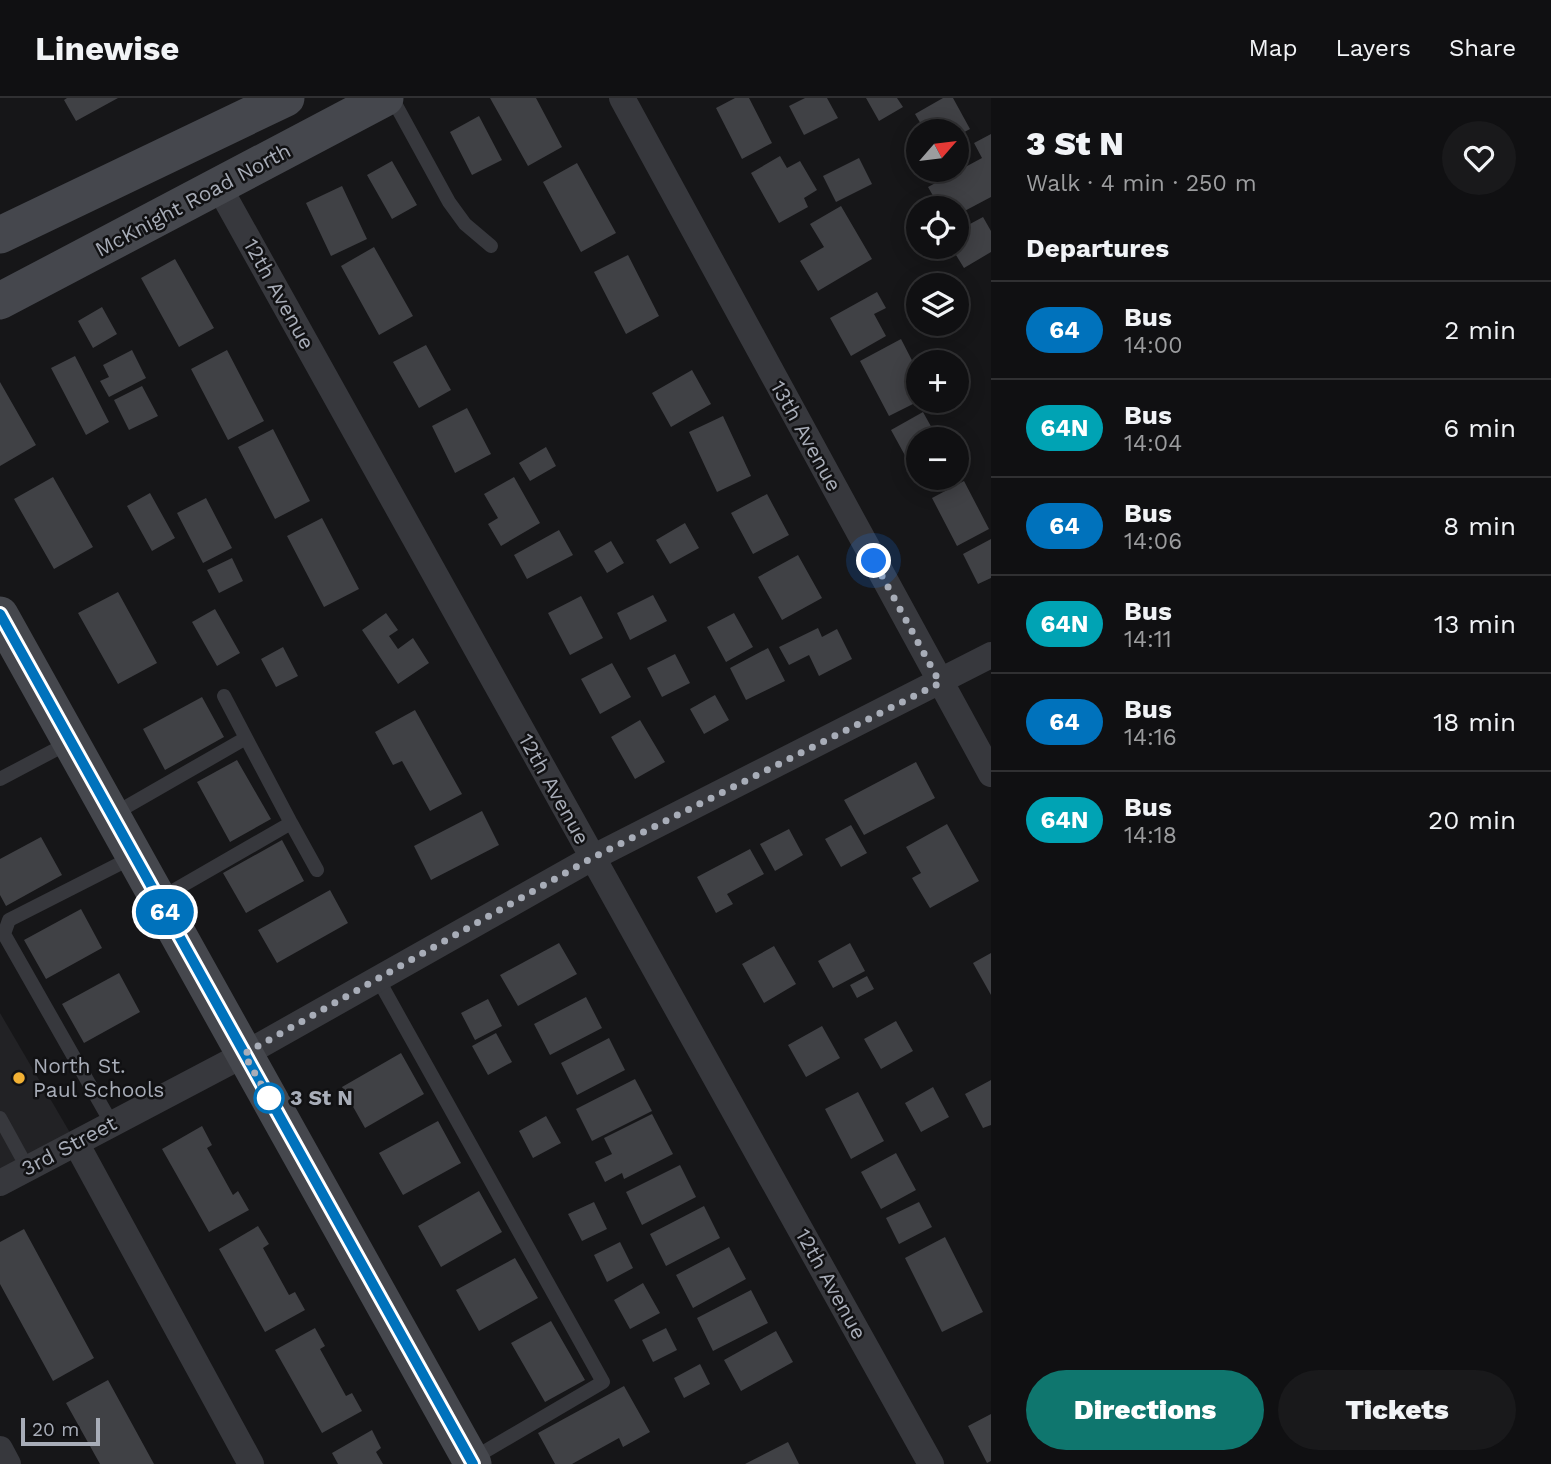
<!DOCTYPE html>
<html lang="en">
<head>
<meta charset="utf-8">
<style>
	:root { --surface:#101012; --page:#19191b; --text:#f1f3f6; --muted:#9c9d9f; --line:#303032; --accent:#0f766e }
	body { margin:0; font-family:"Work Sans",sans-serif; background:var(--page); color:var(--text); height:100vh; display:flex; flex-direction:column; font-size:26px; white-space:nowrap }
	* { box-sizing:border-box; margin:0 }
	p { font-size:23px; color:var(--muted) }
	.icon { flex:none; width:38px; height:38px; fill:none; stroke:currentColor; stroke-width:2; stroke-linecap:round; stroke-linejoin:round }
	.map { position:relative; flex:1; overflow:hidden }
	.details { display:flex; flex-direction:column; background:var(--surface); width:560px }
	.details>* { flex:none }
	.badge { padding:0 14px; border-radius:23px; font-size:24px; line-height:46px }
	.needle { width:46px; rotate:62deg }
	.fabs { position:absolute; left:906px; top:21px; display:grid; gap:14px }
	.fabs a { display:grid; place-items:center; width:63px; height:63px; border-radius:50%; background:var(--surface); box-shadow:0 4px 18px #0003,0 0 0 2px var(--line); font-size:35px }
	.scale { position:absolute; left:21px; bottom:18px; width:79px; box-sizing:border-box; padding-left:7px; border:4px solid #a8adb8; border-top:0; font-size:19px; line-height:24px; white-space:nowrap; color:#a8adb8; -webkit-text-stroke:5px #111113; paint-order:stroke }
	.you { position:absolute; width:35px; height:35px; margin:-18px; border:5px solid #fff; border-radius:50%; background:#1a73e8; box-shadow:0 0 0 10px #1a73e833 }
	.map>.badge { position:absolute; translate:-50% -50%; box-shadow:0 0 0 4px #fff }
	h2 { padding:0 35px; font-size:26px; line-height:63px }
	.round { display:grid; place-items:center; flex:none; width:74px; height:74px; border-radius:37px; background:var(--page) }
	.summary { display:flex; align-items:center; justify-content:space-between; height:119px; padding:0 35px }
	h1 { font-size:33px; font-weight:800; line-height:52px }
	.cta { display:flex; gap:14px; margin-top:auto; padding:14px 35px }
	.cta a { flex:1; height:80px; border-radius:42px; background:var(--accent); color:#fff; font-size:28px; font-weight:800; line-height:80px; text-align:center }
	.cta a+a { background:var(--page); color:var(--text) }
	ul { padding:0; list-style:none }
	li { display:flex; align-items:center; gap:21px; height:98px; padding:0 35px; border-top:2px solid var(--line) }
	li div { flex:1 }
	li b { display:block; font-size:26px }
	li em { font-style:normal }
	li .badge { min-width:77px; font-weight:700; text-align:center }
	header { display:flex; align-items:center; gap:42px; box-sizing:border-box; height:98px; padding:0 35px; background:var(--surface); border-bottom:2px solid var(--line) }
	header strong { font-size:33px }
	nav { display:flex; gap:38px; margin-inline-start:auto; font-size:24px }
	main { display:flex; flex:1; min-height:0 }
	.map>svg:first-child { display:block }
	.built { fill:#222225 }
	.building { fill:#404145 }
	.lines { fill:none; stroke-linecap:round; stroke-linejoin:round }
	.lane { stroke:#37383d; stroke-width:14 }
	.street { stroke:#37383d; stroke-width:26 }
	.secondary { stroke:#45474d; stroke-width:37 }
	.line-casing { stroke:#fff; stroke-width:16 }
	.line { stroke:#0072bc; stroke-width:10 }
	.walk { stroke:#a8adb8; stroke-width:7; stroke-dasharray:0 12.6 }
	.poi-dot { fill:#f2b134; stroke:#111113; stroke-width:2.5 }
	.stop-dot { fill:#fff; stroke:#0072bc; stroke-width:3.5 }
	.labels { text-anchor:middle; stroke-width:5; stroke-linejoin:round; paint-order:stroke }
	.street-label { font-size:21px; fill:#a8adb8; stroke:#111113 }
	.poi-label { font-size:21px; fill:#a8adb8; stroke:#111113; text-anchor:start }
	.stop-label { font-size:21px; font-weight:bold; fill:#a8adb8; stroke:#111113; text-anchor:start }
</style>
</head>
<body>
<header>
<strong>Linewise</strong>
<nav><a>Map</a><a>Layers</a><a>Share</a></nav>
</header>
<main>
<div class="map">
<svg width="991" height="1366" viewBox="0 0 991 1366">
	<rect width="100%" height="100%" fill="#161618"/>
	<path class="built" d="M0 915 76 1045 0 1085Z"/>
	<path class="building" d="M67 0H118L76 23 64 2Z
		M490 0H536L562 49 528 68Z
		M735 0H749L772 45 742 61 716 10Z
		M805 0H827L838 20 804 37 789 8Z
		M866 0H897L903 9 879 23Z
		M943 0H953L970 31 957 38V33H925L915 16Z
		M479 18 502 62 472 77 450 34Z
		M991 36V99L957 117V110H940L928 89 982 60 974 45Z
		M780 58 787 70 800 63 817 92 804 100 808 109 779 125 751 75Z
		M859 60 872 86 836 104 823 78Z
		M392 63 417 107 392 121 367 77Z
		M577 65 616 135 581 154 543 84Z
		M342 88 367 141 331 158 306 105Z
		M841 108 872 161 818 193 800 163 824 149 810 126Z
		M983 119 991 133V154L964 170 951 149H957V133Z
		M374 149 413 218 379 237 341 168Z
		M628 157 659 218 626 236 594 174Z
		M175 161 214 230 179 249 141 180Z
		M877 194 886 210 874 216 886 238 851 258 830 220Z
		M102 209 117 236 93 250 78 223Z
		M901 241 919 276V303L889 318 860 263Z
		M426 247 451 292 419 310 393 264Z
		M132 252 146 280 109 299 100 283 109 279 103 267Z
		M227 252 264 323 228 342 191 271Z
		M75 258 109 324 86 337 51 270Z
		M692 272 711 306 671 329 652 295Z
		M0 284 36 347 0 368Z
		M142 288 158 318 129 332 114 302Z
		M467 310 491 356 455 375 432 328Z
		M923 314 938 341H919V380H924L919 383 891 332Z
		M723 318 751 378 717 394 689 334Z
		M273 331 310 403 275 421 238 349Z
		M546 349 556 368 530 383 519 365Z
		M53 379 93 449 54 471 14 401Z
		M514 379 540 425 501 448 488 426 498 420 484 396Z
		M964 383 989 431 957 448 932 400Z
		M150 395 175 440 152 453 127 408Z
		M767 396 789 437 753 456 731 415Z
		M206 400 232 450 203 465 177 415Z
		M322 420 359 491 324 509 287 438Z
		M685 425 699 450 670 466 656 442Z
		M559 432 573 457 527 481 514 457Z
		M991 441V480L978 486 963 456Z
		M611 443 624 465 607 475 594 453Z
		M798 457 822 500 782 522 758 479Z
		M232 460 243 483 219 495 207 472Z
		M118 494 157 565 118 586 78 515Z
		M653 497 667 523 630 542 617 515Z
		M581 498 603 540 570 557 548 515Z
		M215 511 240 555 217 568 192 524Z
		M386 515 398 532 389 538 398 551 413 540 429 565 398 586 362 532Z
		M734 515 753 549 726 564 707 529Z
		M818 530 822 539 837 531 852 561 819 578 809 557 789 567 779 549Z
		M283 549 298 578 276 589 261 561Z
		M768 550 785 583 746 602 730 570Z
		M675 556 690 585 662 599 647 570Z
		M612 565 631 599 600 616 581 581Z
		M715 597 729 622 704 636 690 611Z
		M202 599 224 639 165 672 143 631Z
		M415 612 462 696 430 713 402 663 393 667 375 634Z
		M640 622 665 664 635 681 611 639Z
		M237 662 271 721 230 744 197 684Z
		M916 664 935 700 864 737 844 702Z
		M482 713 499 747 431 782 414 748Z
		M947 726 979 783 930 810 912 780 921 775 906 749Z
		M851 727 867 755 841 769 825 741Z
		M789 731 803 757 775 773 760 746Z
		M41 739 62 777 6 808 0 797V761Z
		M282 742 304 783 246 815 223 775Z
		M750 751 764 776 727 796 733 806 716 815 697 779Z
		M330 792 348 825 277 865 258 832Z
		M81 811 102 850 46 881 24 842Z
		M559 845 577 876 518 908 500 877Z
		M850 845 865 873 833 890 818 863Z
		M774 848 796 886 764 905 742 866Z
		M991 855V897L973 865Z
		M119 875 140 914 84 945 62 906Z
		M867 878 874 891 857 900 850 887Z
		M586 899 602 930 550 957 534 926Z
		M488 901 502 928 475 942 461 915Z
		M896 923 913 953 881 971 864 941Z
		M822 928 840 960 806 979 788 947Z
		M496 935 512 964 488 977 472 948Z
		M609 940 625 972 577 997 561 965Z
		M401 955 424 996 365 1030 342 989Z
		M635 981 652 1013 592 1043 576 1011Z
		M991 982V1027L983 1030 965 996Z
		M933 989 949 1019 921 1034 905 1005Z
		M858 994 884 1043 851 1061 825 1011Z
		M652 1016 673 1056 624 1081 622 1075 605 1084 595 1064 612 1056 604 1040Z
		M546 1018 561 1045 533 1060 519 1033Z
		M438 1023 461 1065 403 1097 379 1055Z
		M202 1028 212 1047 207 1050 233 1097 238 1093 249 1112 209 1134 162 1051Z
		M896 1055 916 1092 881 1111 861 1074Z
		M680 1067 696 1099 642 1127 626 1094Z
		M479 1093 502 1134 441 1169 418 1128Z
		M594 1104 607 1131 582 1143 568 1116Z
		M919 1104 932 1129 899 1146 886 1120Z
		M704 1108 720 1140 666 1168 650 1136Z
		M258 1128 269 1146 263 1150 289 1197 295 1194 305 1212 265 1234 219 1151Z
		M24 1131 94 1260 53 1283 0 1186V1144Z
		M945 1139 983 1214 942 1234 905 1160Z
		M620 1144 633 1170 607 1184 594 1157Z
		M729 1149 746 1181 693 1210 676 1177Z
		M515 1160 538 1200 479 1233 456 1192Z
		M643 1185 660 1215 630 1231 614 1202Z
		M751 1192 768 1225 713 1253 697 1220Z
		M551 1223 585 1282 545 1304 511 1245Z
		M315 1230 325 1248 320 1251 346 1298 352 1295 362 1313 322 1335 275 1252Z
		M666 1230 677 1252 653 1264 642 1242Z
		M776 1233 793 1264 741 1293 724 1262Z
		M700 1266 710 1286 684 1300 674 1280Z
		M108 1282 154 1366H100L66 1305Z
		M624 1288 650 1334 623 1349 619 1340 572 1366H555L538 1335Z
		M991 1316V1363L987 1365 968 1328Z
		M372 1332 381 1350 376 1354 383 1366H338L332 1355Z
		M788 1344 799 1366H745Z"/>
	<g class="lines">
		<path class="lane" d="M392 0 449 104 465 126 491 148
			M224 598 246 640
			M0 681 70 644
			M112 717 246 640 291 725 159 801
			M291 725 317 772
			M378 881 603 1284 472 1361
			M0 1020 28 1071
			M112 1026 4 836 9 822 133 759"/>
		<path class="street" d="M622 0 991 676
			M219 89 931 1366
			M76 1045 251 1366
			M0 1085 245 956 592 760 991 557
			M0 1351 8 1366"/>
		<path class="secondary" d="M0 137 286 0
			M0 203 385 0
			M0 517 473 1366"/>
	</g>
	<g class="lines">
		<defs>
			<path id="line" d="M0 516 473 1366"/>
		</defs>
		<use href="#line" class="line-casing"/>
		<use href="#line" class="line"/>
		<path class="walk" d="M269 1000 271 1004 244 956 592 760 940 585 874 463"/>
	</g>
	<circle class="poi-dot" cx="19" cy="980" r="7"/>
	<circle class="stop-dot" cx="269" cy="1000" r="14"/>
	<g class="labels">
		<g class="street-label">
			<text transform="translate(193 102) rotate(-28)" y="7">McKnight Road North</text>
			<text transform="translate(279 196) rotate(61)" y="7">12th Avenue</text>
			<text transform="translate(806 338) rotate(61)" y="7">13th Avenue</text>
			<text transform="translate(554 691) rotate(61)" y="7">12th Avenue</text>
			<text transform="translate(69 1048) rotate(-28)" y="7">3rd Street</text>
			<text transform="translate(831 1186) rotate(61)" y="7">12th Avenue</text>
		</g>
		<g class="poi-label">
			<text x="33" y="975">North St.<tspan x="33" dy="24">Paul Schools</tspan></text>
		</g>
		<g class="stop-label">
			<text x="290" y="1007">3 St N</text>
		</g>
	</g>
</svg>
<div class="fabs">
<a><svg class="needle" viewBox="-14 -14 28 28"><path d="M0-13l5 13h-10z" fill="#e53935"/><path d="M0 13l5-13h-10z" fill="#9c9d9f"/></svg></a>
<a><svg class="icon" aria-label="locate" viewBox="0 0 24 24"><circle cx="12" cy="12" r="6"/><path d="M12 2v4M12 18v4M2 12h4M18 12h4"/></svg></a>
<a><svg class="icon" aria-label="layers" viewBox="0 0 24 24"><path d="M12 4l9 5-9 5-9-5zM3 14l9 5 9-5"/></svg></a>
<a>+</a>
<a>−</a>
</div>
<div class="scale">20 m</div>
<div class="you" style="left:874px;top:463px"></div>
<b class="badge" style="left:165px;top:814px;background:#0072bc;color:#fff">64</b>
</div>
<section class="details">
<div class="summary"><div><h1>3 St N</h1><p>Walk · 4 min · 250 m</p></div><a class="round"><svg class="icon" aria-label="heart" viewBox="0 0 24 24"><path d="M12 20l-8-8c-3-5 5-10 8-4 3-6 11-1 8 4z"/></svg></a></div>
<h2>Departures</h2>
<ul>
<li><span class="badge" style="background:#0072bc;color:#fff">64</span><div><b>Bus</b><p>14:00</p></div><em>2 min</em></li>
<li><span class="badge" style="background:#00a3b4;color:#fff">64N</span><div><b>Bus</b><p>14:04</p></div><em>6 min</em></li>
<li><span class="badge" style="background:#0072bc;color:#fff">64</span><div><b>Bus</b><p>14:06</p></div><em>8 min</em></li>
<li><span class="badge" style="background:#00a3b4;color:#fff">64N</span><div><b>Bus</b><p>14:11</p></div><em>13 min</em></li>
<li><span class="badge" style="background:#0072bc;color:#fff">64</span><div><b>Bus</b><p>14:16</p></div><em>18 min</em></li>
<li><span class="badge" style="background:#00a3b4;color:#fff">64N</span><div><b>Bus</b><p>14:18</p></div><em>20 min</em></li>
</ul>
<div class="cta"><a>Directions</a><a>Tickets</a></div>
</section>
</main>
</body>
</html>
